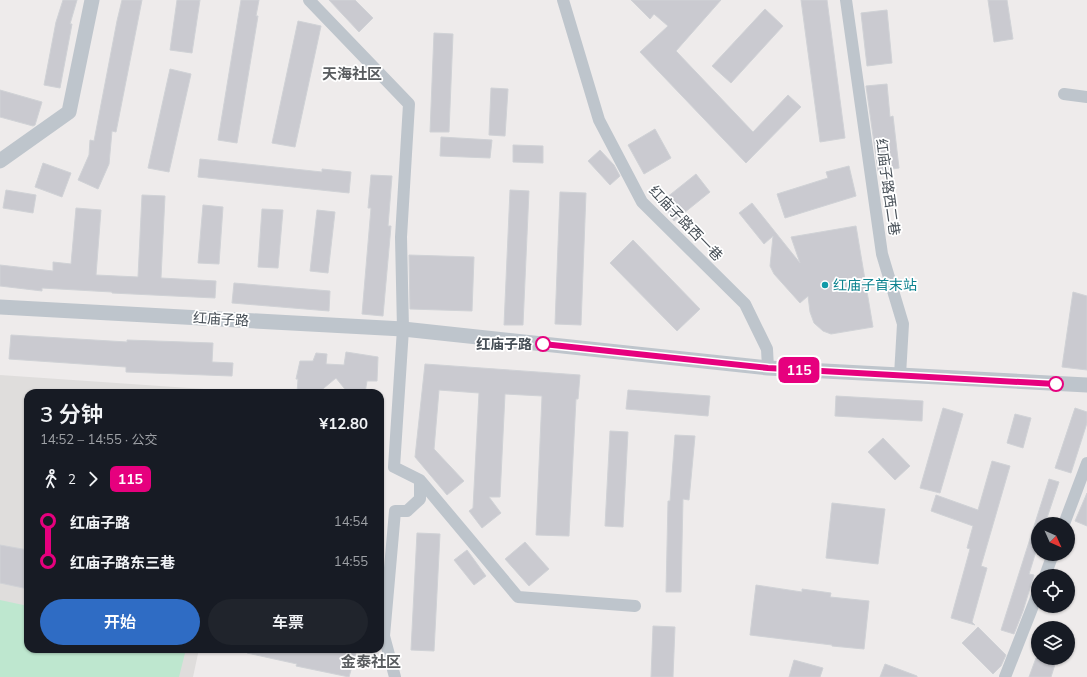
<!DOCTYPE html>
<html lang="zh">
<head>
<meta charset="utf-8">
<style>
	:root { --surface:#171b24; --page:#20242c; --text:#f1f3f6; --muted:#9ea1a6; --accent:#2f6cc4 }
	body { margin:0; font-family:Mulish,"Noto Sans SC",sans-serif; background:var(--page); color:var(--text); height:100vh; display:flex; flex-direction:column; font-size:15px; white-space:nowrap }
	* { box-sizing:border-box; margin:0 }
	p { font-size:13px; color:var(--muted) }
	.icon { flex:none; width:22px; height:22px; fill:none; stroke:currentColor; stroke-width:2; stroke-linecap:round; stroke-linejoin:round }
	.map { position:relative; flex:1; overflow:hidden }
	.sheet { position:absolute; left:24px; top:389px; width:360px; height:264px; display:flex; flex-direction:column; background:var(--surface); border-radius:12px; box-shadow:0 1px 3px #0004 }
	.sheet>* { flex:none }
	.badge { padding:0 8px; border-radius:6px; font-size:14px; line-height:26px }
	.needle { width:26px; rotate:135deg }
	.fabs { position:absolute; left:1031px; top:517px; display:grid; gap:8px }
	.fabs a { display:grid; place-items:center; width:44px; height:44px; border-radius:50%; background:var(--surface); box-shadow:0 1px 3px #0004; font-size:20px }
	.map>.badge { position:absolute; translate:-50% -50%; box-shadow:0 0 0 2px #fff }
	.legs { display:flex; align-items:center; gap:6px; height:44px; padding:0 16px; font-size:13px }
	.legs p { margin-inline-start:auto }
	.overview { display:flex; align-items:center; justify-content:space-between; height:68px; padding:0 16px }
	h1 { font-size:22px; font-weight:600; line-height:30px }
	.button { display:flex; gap:8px; margin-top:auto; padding:8px 16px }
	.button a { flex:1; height:46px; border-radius:24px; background:var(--accent); color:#fff; font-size:16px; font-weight:600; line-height:46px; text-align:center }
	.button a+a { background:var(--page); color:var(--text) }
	ul { padding:0 16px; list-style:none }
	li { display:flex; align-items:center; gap:14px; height:40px; font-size:15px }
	li i { display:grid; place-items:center; width:6px; height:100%; margin:0 5px; background:currentColor }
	li i::after { content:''; width:10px; height:10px; margin:-5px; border:3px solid; border-radius:50%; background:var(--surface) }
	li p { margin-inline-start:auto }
	li:first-child i { background:linear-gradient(#0000 50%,currentColor 0) }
	li:last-child i { background:linear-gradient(currentColor 50%,#0000 0) }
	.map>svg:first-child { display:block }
	.education { fill:#dfdddc }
	.green { fill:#bee7cf }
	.building { fill:#cacad0; stroke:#d0d2d6 }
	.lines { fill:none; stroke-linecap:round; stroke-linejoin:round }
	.minor { stroke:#bec5cc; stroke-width:12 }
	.tertiary { stroke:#bec5cc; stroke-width:15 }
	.line-1-casing { stroke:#fff; stroke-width:9 }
	.line-1 { stroke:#e6007e; stroke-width:6 }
	.culture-dot { fill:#0f9aa8; stroke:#fff; stroke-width:1.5 }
	.stop-1-dot { fill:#fff; stroke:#e6007e; stroke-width:2 }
	.labels { text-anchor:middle; stroke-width:3.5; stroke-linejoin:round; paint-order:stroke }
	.street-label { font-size:14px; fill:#464e56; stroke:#fff }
	.culture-label { font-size:14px; fill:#0d838f; stroke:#fff; text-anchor:start }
	.stop-label { font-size:14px; font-weight:bold; fill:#464e56; stroke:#fff; text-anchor:end }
	.neighbourhood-label { font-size:15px; font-weight:bold; fill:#595c5f; stroke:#fff }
</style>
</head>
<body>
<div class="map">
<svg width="1087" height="677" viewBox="0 0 1087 677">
	<rect width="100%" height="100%" fill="#eeebeb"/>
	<path class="education" d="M0 375 233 391V393H28V649H199L193 677H0Z"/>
	<path class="green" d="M0 600 28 606V649H186L179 677H0Z"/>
	<path class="building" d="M63 0H77L70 24H72L60 88 44 85 56 22Z
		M122 0H142L116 132 112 131 109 164 98 189 78 180 89 155 90 140 94 141 117 21Z
		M177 0H200L192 53 170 50Z
		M241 0H259L256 16H258L237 143 218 140Z
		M329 0H355L373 18 359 32Z
		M631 0H721L676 51 753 132 788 95 801 107 746 163 640 52 668 26 654 14 650 19Z
		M801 0H827L845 138 820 142Z
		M988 0H1007L1013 39 994 42Z
		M765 9 783 26 731 83 712 66Z
		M887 10 892 63 867 66 861 13Z
		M298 21 321 26 295 147 272 143Z
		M434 33 453 34 449 132H430Z
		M170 69 191 74 169 172 148 168Z
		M887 84 890 117 893 116 899 168 878 171 866 86Z
		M491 88 508 89 505 136 489 135Z
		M0 90 42 102 35 125 33 126 0 117Z
		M655 129 671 158 644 174 628 145Z
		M441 137 492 140 490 158 440 156Z
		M513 145 543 146V163L513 162Z
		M600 150 614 165 620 176 610 185 588 161Z
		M200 159 322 172V169L351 172 349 193 198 177Z
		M43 163 71 173 62 197 35 187Z
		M849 166 856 196 785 218 777 194 828 178 826 172Z
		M696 174 710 192 674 221 661 202Z
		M371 175 392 176 388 226H391L383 316 362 314 371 208H368Z
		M6 190 36 195 33 213 3 208Z
		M510 190 529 191 523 325H504Z
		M560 192 586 193 581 325 555 324Z
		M142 195 165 196 161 278 216 281 215 298 112 293V292L42 288V291L0 286V265L53 271V262L71 264 76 208 101 210 96 275 138 277Z
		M752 203 800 263 791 237 856 226 873 327 831 334 823 331 814 323 810 312 808 296 800 303 774 274 770 266 773 236 764 244 739 213Z
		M203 205 223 207 219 264 198 263Z
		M262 209 283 210 278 268 258 267Z
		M317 210 335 212 328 273 310 271Z
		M633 240 700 309 677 331 610 263Z
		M409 255 474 257 472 311 410 309Z
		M234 283 330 291 329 311 232 303Z
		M1073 292 1087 296V370L1062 367Z
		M11 335 127 342V340L213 343 212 362 233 363 232 376 126 372V367L9 359Z
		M346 352 378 357 377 381H367L365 393H348L336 378 318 393H297L298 379H296L300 361H313L316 353 327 354 326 364 344 365Z
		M425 364 580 375 578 399H576L569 536 536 535 542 396 505 394 500 497H489L501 513 482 528 469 511 473 508 479 393 439 390 434 449 464 481 447 495 415 457Z
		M628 390 710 396 708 416 626 409Z
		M836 396 923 401 922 421 835 416Z
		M943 408 963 414 940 493 920 488Z
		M1075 408 1087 412V423L1071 473 1055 468Z
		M1015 414 1031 418 1023 448 1007 443Z
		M610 431 628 432 623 527 605 526Z
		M675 435 695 436 689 500 683 499 681 592H666L668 501H670Z
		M883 438 910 466 895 480 868 452Z
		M992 461 1010 466 981 566 987 568 972 622 975 625 951 618 970 549 967 548 973 526 931 511 936 495 978 510Z
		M1049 479 1059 482 1045 524H1038V545L1029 574 1034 575 1023 611 1014 634 1001 630Z
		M1087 493V526L1075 521Z
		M832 503 885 509 878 564 826 558Z
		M417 533 440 534 434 651 411 650Z
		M525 542 549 569 529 586 505 559Z
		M0 545 28 550V589L0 583Z
		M467 550 486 576 474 585 454 560Z
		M756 585 802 592V589L831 593 830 597 869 601 864 649 832 646V645L750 635Z
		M653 626 675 627 673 677H651Z
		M978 627 1006 655 1001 666 993 674 962 643Z
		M247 649H357L349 677 296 666 297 664 247 653Z
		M1036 658H1057L1051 677H1029Z
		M794 660 823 668 820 677H789Z
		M885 664 917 676V677H880Z"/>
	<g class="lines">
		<path class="minor" d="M309 0 409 104 401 237 403 329 394 467 420 480 518 597 635 606
			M563 0 599 120 642 202 745 304 767 349 768 368
			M846 0 882 254 903 324 900 375
			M1064 94 1087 97
			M1064 524 1087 463
			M1045 576 1053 554
			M395 677 384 636 395 511H407L420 499V480
			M1005 677 1038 593"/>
		<path class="tertiary" d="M0 161 69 112 92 0
			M0 307 403 329 768 368 1087 385"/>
	</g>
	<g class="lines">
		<defs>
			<path id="line-1" d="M543 344 768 368 1056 384"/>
		</defs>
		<use href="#line-1" class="line-1-casing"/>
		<use href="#line-1" class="line-1"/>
	</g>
	<circle class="culture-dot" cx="825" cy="285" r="4"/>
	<g class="stop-1-dot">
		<circle cx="543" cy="344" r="7"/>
		<circle cx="1056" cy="384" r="7"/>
	</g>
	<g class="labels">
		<g class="street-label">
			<text transform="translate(888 187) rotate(82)" y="5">红庙子路西二巷</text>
			<text transform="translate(686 223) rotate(46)" y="5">红庙子路西一巷</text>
			<text transform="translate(221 319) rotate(3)" y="5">红庙子路</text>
		</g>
		<g class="culture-label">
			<text x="833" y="290">红庙子首末站</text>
		</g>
		<g class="stop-label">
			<text x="532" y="349">红庙子路</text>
		</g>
		<g class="neighbourhood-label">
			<text x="352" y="79">天海社区</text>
			<text x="371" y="667">金泰社区</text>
		</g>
	</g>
</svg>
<div class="fabs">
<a><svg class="needle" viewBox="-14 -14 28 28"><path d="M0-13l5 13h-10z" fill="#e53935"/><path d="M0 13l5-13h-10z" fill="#9ea1a6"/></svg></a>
<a><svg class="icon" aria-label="locate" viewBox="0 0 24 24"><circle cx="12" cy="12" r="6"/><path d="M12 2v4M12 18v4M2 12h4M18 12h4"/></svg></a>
<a><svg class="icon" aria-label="layers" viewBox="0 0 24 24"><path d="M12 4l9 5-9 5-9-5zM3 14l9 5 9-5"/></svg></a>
</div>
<b class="badge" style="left:799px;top:370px;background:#e6007e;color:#fff">115</b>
<section class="sheet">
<div class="overview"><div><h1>3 分钟</h1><p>14:52 – 14:55 · 公交</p></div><b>¥12.80</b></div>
<div class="legs"><svg class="icon" aria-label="walk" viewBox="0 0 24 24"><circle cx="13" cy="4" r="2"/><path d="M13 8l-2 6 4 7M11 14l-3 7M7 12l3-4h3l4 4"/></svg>2<svg class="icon" aria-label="forward" viewBox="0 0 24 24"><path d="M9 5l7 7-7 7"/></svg><b class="badge" style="background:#e6007e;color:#fff">115</b></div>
<ul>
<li><i style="color:#e6007e"></i><b>红庙子路</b><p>14:54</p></li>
<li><i style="color:#e6007e"></i><b>红庙子路东三巷</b><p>14:55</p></li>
</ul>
<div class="button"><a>开始</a><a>车票</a></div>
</section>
</div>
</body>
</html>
